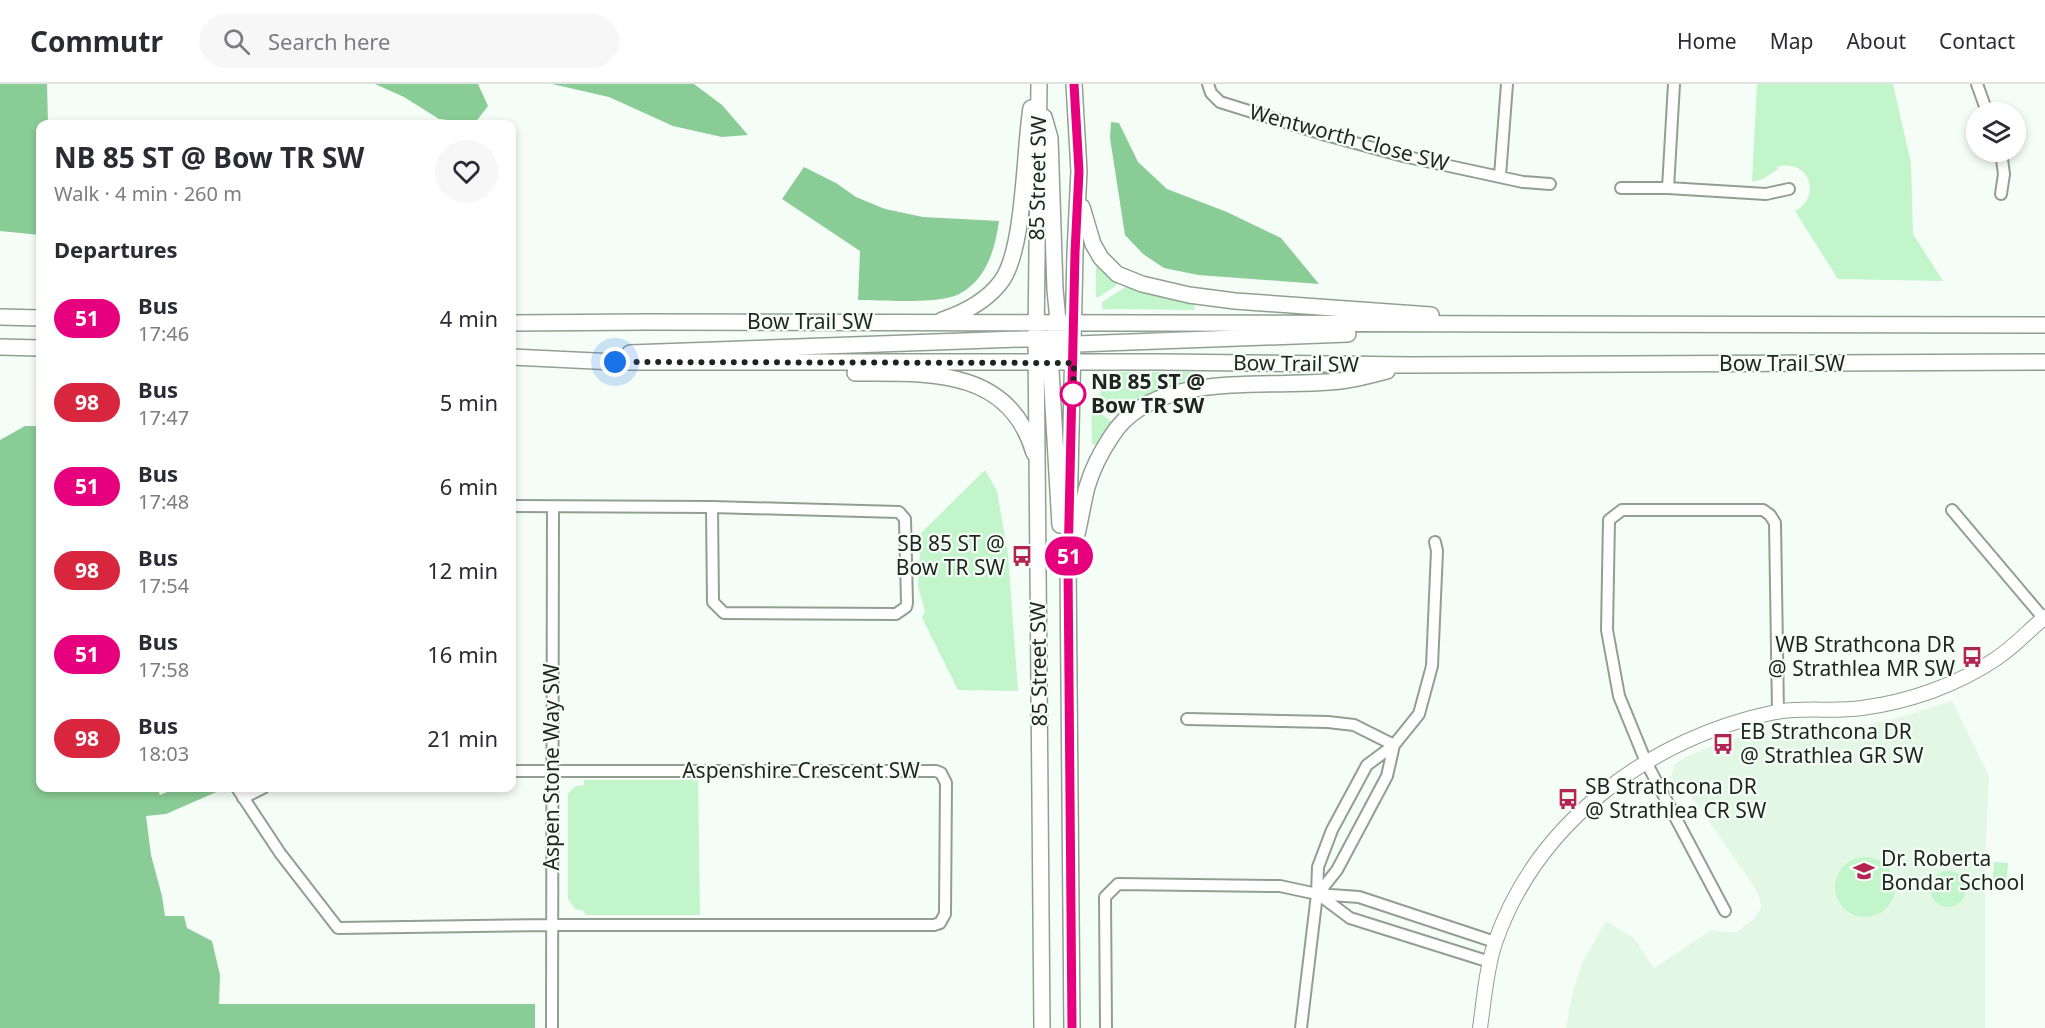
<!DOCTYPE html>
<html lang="en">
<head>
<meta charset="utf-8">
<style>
	:root { --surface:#fff; --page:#f7f7f7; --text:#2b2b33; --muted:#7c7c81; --line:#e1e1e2 }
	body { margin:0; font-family:"Noto Sans",sans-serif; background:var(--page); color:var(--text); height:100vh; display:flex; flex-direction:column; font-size:22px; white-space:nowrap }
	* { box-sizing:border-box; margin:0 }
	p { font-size:20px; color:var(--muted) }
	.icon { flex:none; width:33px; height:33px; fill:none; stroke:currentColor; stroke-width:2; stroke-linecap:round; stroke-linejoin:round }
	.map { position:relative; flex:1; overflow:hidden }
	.drawer { position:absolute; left:36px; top:36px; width:480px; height:672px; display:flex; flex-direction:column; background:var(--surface); border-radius:12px; box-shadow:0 3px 9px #0003 }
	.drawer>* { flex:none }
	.badge { padding:0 12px; border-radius:20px; font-size:21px; line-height:39px }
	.tools { position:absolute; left:1966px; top:18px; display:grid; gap:12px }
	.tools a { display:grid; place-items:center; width:60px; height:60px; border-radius:50%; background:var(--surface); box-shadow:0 3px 9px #0003; font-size:30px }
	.you { position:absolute; width:30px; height:30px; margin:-15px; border:4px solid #fff; border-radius:50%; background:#1a73e8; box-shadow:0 0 0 9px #1a73e833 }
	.map>.badge { position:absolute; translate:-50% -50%; box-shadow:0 0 0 3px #fff }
	h2 { padding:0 18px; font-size:22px; line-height:54px }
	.round { display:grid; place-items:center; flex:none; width:63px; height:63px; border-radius:32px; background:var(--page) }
	.head { display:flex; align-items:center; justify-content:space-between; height:102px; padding:0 18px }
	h1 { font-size:28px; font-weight:700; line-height:45px }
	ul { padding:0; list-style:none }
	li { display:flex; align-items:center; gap:18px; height:84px; padding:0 18px }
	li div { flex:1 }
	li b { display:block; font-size:22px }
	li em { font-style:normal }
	li .badge { min-width:66px; font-weight:700; text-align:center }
	header { display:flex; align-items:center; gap:36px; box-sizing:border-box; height:84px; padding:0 30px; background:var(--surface); border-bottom:2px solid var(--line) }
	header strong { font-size:28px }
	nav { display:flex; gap:33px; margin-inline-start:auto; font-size:21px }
	.search { width:420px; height:54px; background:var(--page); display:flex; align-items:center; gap:15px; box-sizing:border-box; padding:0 21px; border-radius:33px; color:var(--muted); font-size:22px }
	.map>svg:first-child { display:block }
	.built { fill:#e2f8e5 }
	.green { fill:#c2f5ca }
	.forest { fill:#8acc96 }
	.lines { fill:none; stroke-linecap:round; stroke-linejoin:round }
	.minor-casing { stroke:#919f93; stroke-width:14 }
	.tertiary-casing { stroke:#919f93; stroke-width:16 }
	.secondary-casing { stroke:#919f93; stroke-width:18 }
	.minor { stroke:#fff; stroke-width:10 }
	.tertiary { stroke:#fff; stroke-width:14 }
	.secondary { stroke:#fff; stroke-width:15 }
	.line-casing { stroke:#fff; stroke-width:14 }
	.line { stroke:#e6007e; stroke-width:9 }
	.walk { stroke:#1f2420; stroke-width:6; stroke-dasharray:0 10.8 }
	.stop-dot { fill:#fff; stroke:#e6007e; stroke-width:3 }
	.labels { text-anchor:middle; stroke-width:4.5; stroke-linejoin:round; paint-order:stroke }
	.street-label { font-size:21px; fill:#1f2420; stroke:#f5fef6 }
	.stop-label { font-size:21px; font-weight:bold; fill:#1f2420; stroke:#f5fef6; text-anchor:start }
	.poi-label { font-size:21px; fill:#1f2420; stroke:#f5fef6; text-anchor:start }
</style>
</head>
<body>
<header>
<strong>Commutr</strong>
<div class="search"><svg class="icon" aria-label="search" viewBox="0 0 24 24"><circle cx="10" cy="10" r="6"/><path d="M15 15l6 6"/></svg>Search here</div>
<nav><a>Home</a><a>Map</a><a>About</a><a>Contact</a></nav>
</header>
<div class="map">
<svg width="2045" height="944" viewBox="0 0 2045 944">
	<rect width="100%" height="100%" fill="#f5fef6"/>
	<path class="built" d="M1952 617 1989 692 1985 780V944H1566L1572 910 1583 877 1606 837 1634 854 1654 884 1711 846 1723 848H1736L1755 834 1761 824 1759 811 1749 795 1688 708 1676 702 1671 693 1674 681 1685 673 1722 658 1763 648 1805 642H1858L1887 637Z"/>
	<path class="green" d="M1757 0H1893L1911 79 1913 150 1943 197 1838 195 1795 127C1823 113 1809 73 1777 83L1778 85 1763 95 1752 98Z
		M1096 177 1103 187 1117 198V201L1099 213H1096Z
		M1127 202 1139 207 1195 219 1194 226 1102 225V218Z
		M1101 288H1191V294L1149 309 1120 330H1117L1100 321Z
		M1091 312 1095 326 1113 338 1098 361 1092 360Z
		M985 386 997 407 1008 471 1018 607 958 606 922 534 925 527 918 503 921 449Z
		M584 696H698L700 831H585L584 827 575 825 568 815V709L576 702 584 701Z
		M1835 803a30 30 0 1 1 60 0a30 30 0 1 1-60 0Z
		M1994 778 2008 779 2006 805 1992 804Z
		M1930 805a18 18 0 1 1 36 0a18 18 0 1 1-36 0Z"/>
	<path class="forest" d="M0 0H47L48 40H40V151L0 147Z
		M375 0H478L488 22 475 39 439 35 404 13Z
		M552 0H694L722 21 748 51 722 53 673 42 609 13Z
		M1111 38 1119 39 1138 78 1167 105 1227 128 1281 154 1319 200 1198 191 1164 184 1143 170 1125 151 1110 54Z
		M804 83 836 99 856 113 885 125 923 133 999 137C995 165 987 194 961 209 941 221 882 216 858 216L860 167 782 115Z
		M25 342H40V704H157L160 711 177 704H220L221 706 166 730 146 732 151 771 162 812 165 832H184L187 844 212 857 220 891 219 920H535V944H0V356Z"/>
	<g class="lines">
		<defs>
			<path id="minor" d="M1208 0 1211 9 1220 18 1326 51 1403 72 1523 98 1550 100
				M1977 0 1987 28
				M1500 92 1507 0
				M1621 104H1668L1766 110 1789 105
				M1668 104 1674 0
				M2001 110 2004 90 2001 68
				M512 422 712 423 899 428 905 435 907 519 906 523 896 530 724 529 713 518 712 423
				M1952 426 2045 536
				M1187 635 1328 638 1354 641 1394 661
				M237 704 280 769 338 844 552 841H934L940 839 945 830 946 699 941 689 936 687H512
				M243 714 263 704
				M1318 810 1350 834 1490 878
				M1318 810 1337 786 1387 692 1394 661
				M1725 827 1646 678 1619 612 1607 546 1609 436 1622 426H1763L1770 431 1775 439 1778 628
				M552 944 553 423
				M1106 944 1105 813 1118 800 1280 802 1317 810 1359 813 1495 858
				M1301 944 1317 810 1318 783 1332 746 1367 681 1394 661 1419 630 1432 582 1437 467 1435 458"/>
			<path id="tertiary" d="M1480 944C1484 916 1486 886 1495 859 1537 737 1652 653 1776 628 1804 623 1834 628 1862 624 1908 618 1958 601 1997 574 2014 563 2029 546 2045 533"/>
			<path id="secondary" d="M1039 0 1036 255 1042 944
				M1044 33 1050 54 1055 205 1059 248
				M1082 123 1093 160 1101 174 1117 190 1142 200 1189 211 1235 217 1431 231
				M0 233 40 234
				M942 236C963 229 986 217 1000 199 1025 169 1024 65 1031 24
				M512 239 646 238 2045 241
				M0 263 40 264
				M630 269 1049 254C1061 252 1068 249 1074 239
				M1050 270 1060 441
				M512 273 615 278H1160L1410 281 2045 278
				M1036 279 1049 266 1077 260 1348 250
				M855 289C927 289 1009 283 1034 369
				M1074 461C1080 442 1082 422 1087 403 1092 386 1101 368 1111 353 1154 282 1277 307 1347 296 1360 294 1374 290 1387 287
				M1072 944 1068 480 1075 169 1079 87 1074 0"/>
		</defs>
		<use href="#minor" class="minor-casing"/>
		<use href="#tertiary" class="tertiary-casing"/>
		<use href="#secondary" class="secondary-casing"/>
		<use href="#minor" class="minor"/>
		<use href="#tertiary" class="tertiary"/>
		<use href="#secondary" class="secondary"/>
	</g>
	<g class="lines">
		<defs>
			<path id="line" d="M1072 944 1068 480 1075 169 1079 87 1074 0"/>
		</defs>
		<use href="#line" class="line-casing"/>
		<use href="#line" class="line"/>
		<path class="walk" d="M615 278 1074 279 1073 318V310"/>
	</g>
	<defs>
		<symbol id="bus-bare" viewBox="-9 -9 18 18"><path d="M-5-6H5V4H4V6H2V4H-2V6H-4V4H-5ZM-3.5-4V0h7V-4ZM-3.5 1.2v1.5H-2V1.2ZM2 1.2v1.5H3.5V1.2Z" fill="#b32353" stroke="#f5fef6" stroke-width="2.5" paint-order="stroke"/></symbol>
		<symbol id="school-bare" viewBox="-9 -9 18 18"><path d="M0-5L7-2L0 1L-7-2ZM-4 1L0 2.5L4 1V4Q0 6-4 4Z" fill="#b32353" stroke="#f5fef6" stroke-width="2.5" paint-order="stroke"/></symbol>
	</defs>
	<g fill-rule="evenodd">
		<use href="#bus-bare" x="1007" y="457" width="30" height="30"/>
		<use href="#bus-bare" x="1957" y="558" width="30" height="30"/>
		<use href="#bus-bare" x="1708" y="645" width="30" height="30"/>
		<use href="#bus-bare" x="1553" y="700" width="30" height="30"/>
		<use href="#school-bare" x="1849" y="772" width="30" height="30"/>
	</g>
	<circle class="stop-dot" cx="1073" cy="310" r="12"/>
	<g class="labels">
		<g class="street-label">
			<text transform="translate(1349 54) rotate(15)" y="7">Wentworth Close SW</text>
			<text transform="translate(1038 94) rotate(-89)" y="7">85 Street SW</text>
			<text x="810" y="245">Bow Trail SW</text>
			<text transform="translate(1296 280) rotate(1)" y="7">Bow Trail SW</text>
			<text x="1782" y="287">Bow Trail SW</text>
			<text transform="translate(1039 580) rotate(-91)" y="7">85 Street SW</text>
			<text transform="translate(552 683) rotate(-90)" y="7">Aspen Stone Way SW</text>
			<text x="801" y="694">Aspenshire Crescent SW</text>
		</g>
		<g class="stop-label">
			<text x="1091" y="305">NB 85 ST @<tspan x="1091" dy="24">Bow TR SW</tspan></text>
		</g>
		<g class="poi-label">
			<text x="1005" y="467" text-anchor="end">SB 85 ST @<tspan x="1005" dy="24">Bow TR SW</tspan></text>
			<text x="1955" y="568" text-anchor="end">WB Strathcona DR<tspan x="1955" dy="24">@ Strathlea MR SW</tspan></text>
			<text x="1740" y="655">EB Strathcona DR<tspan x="1740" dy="24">@ Strathlea GR SW</tspan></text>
			<text x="1585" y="710">SB Strathcona DR<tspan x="1585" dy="24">@ Strathlea CR SW</tspan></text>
			<text x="1881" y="782">Dr. Roberta<tspan x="1881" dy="24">Bondar School</tspan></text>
		</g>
	</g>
</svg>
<div class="tools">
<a><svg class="icon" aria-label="layers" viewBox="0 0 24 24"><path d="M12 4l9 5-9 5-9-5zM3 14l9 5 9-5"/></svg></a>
</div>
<div class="you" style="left:615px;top:278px"></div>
<b class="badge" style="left:1069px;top:472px;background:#e6007e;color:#fff">51</b>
<section class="drawer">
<div class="head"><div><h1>NB 85 ST @ Bow TR SW</h1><p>Walk · 4 min · 260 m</p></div><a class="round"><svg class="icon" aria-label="heart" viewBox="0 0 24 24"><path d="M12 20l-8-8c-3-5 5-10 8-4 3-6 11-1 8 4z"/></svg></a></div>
<h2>Departures</h2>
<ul>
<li><span class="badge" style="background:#e6007e;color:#fff">51</span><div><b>Bus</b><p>17:46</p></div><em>4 min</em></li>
<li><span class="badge" style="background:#d7263d;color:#fff">98</span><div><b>Bus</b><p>17:47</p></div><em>5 min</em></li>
<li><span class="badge" style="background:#e6007e;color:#fff">51</span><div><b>Bus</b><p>17:48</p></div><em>6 min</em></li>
<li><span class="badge" style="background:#d7263d;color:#fff">98</span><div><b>Bus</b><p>17:54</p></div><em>12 min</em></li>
<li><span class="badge" style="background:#e6007e;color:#fff">51</span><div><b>Bus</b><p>17:58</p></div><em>16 min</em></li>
<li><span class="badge" style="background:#d7263d;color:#fff">98</span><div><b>Bus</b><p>18:03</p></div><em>21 min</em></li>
</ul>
</section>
</div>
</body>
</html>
